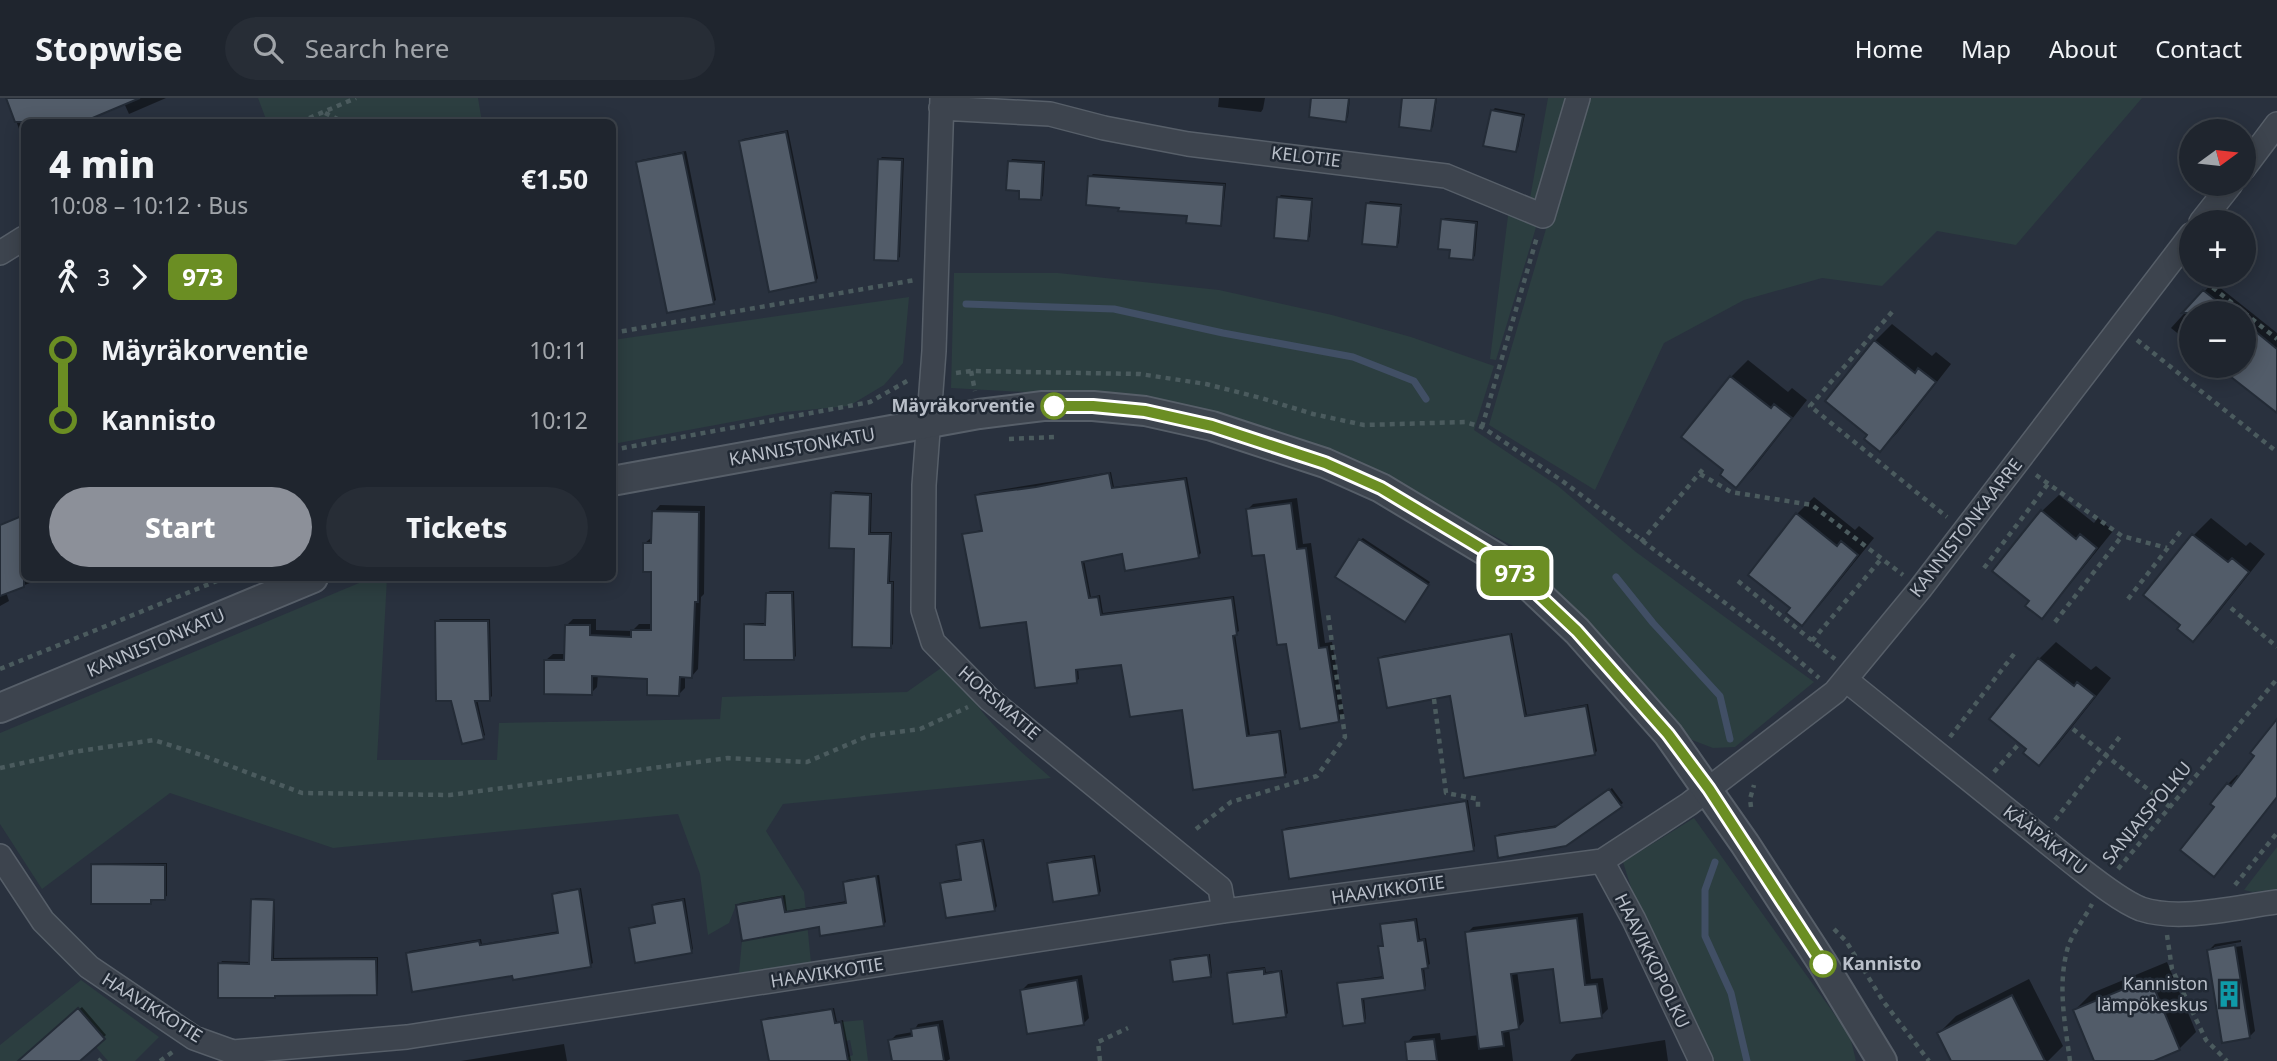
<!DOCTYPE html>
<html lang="en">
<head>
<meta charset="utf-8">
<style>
	:root { --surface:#1f252e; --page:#272d36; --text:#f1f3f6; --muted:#a1a5aa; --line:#3c424a; --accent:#8c9099 }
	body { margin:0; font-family:"Noto Sans",sans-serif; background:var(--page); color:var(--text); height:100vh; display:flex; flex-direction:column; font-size:26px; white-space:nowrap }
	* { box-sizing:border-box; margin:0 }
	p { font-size:23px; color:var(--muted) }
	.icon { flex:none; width:38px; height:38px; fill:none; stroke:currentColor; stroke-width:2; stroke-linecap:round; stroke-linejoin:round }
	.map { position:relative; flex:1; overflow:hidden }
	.details { position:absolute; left:21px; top:21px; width:595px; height:462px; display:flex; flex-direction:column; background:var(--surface); border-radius:10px; box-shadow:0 4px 18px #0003,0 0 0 2px var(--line) }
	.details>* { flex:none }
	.badge { padding:0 14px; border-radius:10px; font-size:24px; line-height:46px }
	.needle { width:46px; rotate:75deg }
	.controls { position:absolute; left:2179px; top:21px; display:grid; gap:14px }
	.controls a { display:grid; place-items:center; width:77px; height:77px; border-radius:50%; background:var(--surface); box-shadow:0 4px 18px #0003,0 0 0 2px var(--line); font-size:35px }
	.map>.badge { position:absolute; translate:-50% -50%; box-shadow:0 0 0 4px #fff }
	.legs { display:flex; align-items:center; gap:10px; height:77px; padding:0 28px; font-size:23px }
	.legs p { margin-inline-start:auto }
	.overview { display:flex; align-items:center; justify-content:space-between; height:119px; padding:0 28px }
	h1 { font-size:38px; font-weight:800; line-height:52px }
	.cta { display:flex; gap:14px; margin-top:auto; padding:14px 28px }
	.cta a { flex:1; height:80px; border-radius:42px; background:var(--accent); color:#fff; font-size:28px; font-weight:800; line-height:80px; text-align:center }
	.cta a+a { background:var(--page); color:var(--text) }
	ul { padding:0 28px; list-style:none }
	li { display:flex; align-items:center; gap:24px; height:70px; font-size:26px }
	li i { display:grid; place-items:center; width:10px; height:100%; margin:0 9px; background:currentColor }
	li i::after { content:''; width:18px; height:18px; margin:-9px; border:5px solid; border-radius:50%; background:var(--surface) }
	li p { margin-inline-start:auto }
	li:first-child i { background:linear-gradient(#0000 50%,currentColor 0) }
	li:last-child i { background:linear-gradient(currentColor 50%,#0000 0) }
	header { display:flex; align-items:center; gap:42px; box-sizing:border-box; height:98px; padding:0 35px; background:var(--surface); border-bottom:2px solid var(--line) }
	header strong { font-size:33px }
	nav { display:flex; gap:38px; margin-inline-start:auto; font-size:24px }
	.search { width:490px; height:63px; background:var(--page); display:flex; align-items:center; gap:18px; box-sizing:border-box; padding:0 24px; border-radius:38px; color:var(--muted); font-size:26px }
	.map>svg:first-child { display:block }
	.green { fill:#2c3e40 }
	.shadow { fill:#0007 }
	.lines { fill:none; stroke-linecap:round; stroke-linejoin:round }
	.stream { stroke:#414f65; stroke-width:7 }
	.building { fill:#525c69; stroke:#232b36; stroke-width:2 }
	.minor-casing { stroke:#575f69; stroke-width:26 }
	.tertiary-casing { stroke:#575f69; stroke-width:32 }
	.path { stroke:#4b5b5e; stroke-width:4.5; stroke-dasharray:5 5; stroke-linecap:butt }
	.minor { stroke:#3d444e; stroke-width:23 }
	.tertiary { stroke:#3d444e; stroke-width:28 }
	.line-1-casing { stroke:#fff; stroke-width:16 }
	.line-1 { stroke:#6b8e23; stroke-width:10 }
	.stop-1-dot { fill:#fff; stroke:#6b8e23; stroke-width:3.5 }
	.labels { text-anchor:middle; stroke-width:5; stroke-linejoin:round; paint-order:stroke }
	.street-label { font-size:18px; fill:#b9bfc9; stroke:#212934 }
	.stop-label { font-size:18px; font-weight:bold; fill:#b9bfc9; stroke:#212934; text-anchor:end }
	.poi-label { font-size:18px; fill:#b9bfc9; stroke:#212934; text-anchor:end }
</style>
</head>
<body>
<header>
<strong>Stopwise</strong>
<div class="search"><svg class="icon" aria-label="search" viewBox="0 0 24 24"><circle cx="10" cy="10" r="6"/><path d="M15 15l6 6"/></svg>Search here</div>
<nav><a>Home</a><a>Map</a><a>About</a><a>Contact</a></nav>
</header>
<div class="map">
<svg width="2277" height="963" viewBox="0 0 2277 963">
	<rect width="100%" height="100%" fill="#29313e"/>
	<path class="green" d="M258 0H478L482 24H267Z
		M1548 0H1575L1496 262 1490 261 1509 110 1527 117Z
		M1584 0H2142L2016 147 1937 133 1882 188 1822 180 1744 202 1664 245 1595 392 1489 327Z
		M954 175H1058L1219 192 1332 217 1411 239 1494 268 1474 332 1558 388 1636 454 1814 584 1735 649 1713 650 1692 642 1515 449 1331 353 1153 301 951 290Z
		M909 199 903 265 884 287 849 308 785 314 613 346V242Z
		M371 480H387L377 662H497L499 625 720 621 722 599 907 594 951 563C976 617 1007 641 1051 680L783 706 766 733 804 794 811 865 739 875 742 843 789 834 783 799 736 807 729 825 708 837 700 776 678 716 333 750 170 695 42 791 0 726V635Z
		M1694 720 1850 938 1856 963H1708L1641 821 1623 764Z
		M2277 749V791L2253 794 2244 792Z
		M81 882 159 939 135 963H108L96 949 105 940 78 910 18 963H0V947Z
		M863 922 868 963H848V959L853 957 850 942 845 943 841 924Z"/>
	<path class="shadow" d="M8 0H166L129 16 124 5 72 24H24L23 42Z
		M1219 0H1265L1263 11 1261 14 1218 9Z
		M1313 0H1350L1348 19 1346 22Z
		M1404 0H1437L1433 29 1431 31Z
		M1495 10 1525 16 1518 50 1515 52 1492 13Z
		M788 32 818 180 816 183 740 43 743 41Z
		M686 53 716 202 713 204 638 65 641 62Z
		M882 59 904 60 900 159 897 161 879 62Z
		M1012 61 1045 63 1043 98 1040 100 1021 91 1010 64Z
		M1093 76 1226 85 1222 124 1220 126 1189 116 1090 79Z
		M1281 97 1313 100 1310 139 1307 141 1279 99Z
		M1370 103 1402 106 1399 145 1396 148 1368 106Z
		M1445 120 1478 123 1475 158 1472 160 1452 151 1443 122Z
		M2213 184 2277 235V312L2219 268H2244V215H2191V246L2171 230Z
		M1892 226 1932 258 1936 254 1951 266 1897 335 1880 352 1870 337 1875 243Z
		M1748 262 1788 294 1792 290 1807 302 1753 371 1736 388 1726 372 1683 339 1731 279Z
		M1111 374 1114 389 1187 379 1201 455 1198 458 1123 454 1084 462 1091 499 1100 497 1103 515 1234 498 1239 533 1235 536 1250 637 1281 632 1287 675 1285 677 1183 610 1123 565 1078 570 1079 581 1076 583 964 437 984 431 977 397 980 395Z
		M835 393 872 395 871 434H892L890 483H894L893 546 890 549 856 449 833 396Z
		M2059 397 2094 425 2098 420 2113 433 2058 501 2041 518 2031 503 2042 413Z
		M1814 399 1855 432 1859 428 1874 440 1819 508 1802 525 1792 510 1797 416Z
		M1297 400 1303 446 1311 445 1325 545 1332 544 1344 617 1338 623 1287 544 1266 455 1247 412 1253 406Z
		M660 407 705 408 704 496 701 499 698 571 692 578H685V590L678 597 649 579 598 576 597 589 591 595 546 562 553 556H566V528L573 521H596V532L632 533 639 526H652L653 472 645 445 652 439 654 414Z
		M24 417V480H43L6 494 9 503 0 508V427Z
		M2211 420 2246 448 2250 444 2265 456 2210 525 2193 542 2183 527 2146 497 2194 437Z
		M1363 440 1430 484 1407 520 1360 442Z
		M770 493H794L796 558 793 561 746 527 748 525H767V495Z
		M440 521H490L492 598 489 601H477L485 637 483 639 437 524Z
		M1512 535 1527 617 1588 606 1597 653 1594 656 1380 561 1382 558Z
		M2056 544 2091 572 2096 568 2111 580 2056 649 2039 666 2029 650 1992 621 2039 561Z
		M2277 626V698L2216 709 2228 686 2237 677 2240 679Z
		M1612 690 1623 705 1566 746 1497 738 1499 736 1559 727Z
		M1468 702 1475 748 1473 751 1284 732 1286 730Z
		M984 741 997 808 995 811 942 785 945 783 963 780 957 747 960 745Z
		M1095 757 1101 793 1099 796 1049 766 1051 763Z
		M95 765H167V798L150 804 93 767Z
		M879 777 886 824 883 827H821L738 808 740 805 785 797 787 813 847 803 845 784 847 782Z
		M581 790 593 865 590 867 408 855 410 853 481 841 482 846 560 833 554 796 557 794Z
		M255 800 275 801 274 860 378 859V893L376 895 277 896 220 866 222 863 251 864 253 802Z
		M685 800 693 851 691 853 631 830 634 828 657 824 654 807 656 805Z
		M1583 815 1591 881 1603 880 1608 911 1601 918 1555 869 1517 873 1524 923 1518 930 1509 931 1513 963H1409L1407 945 1413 938 1440 935 1441 942 1479 937 1467 835 1473 829Z
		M1417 820 1420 841 1426 840 1430 866 1424 869 1426 888 1424 891 1364 899 1366 921 1364 923 1339 886 1342 884 1384 878 1380 849 1383 846 1382 827 1384 825Z
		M2241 842V844L2214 849V852L2242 848 2255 933 2249 939 2209 852 2215 846Z
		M1210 856 1212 875 1210 878 1172 863 1174 860Z
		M2167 864 2196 934 2179 951 2149 963H2096L2075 912 2092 895Z
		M1265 869 1266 874 1282 872 1288 915 1285 918 1229 876 1231 873Z
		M1082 877 1089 920 1083 926 1022 892 1028 886Z
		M2029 881 2063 948 2048 963H1953L1939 935 1956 918Z
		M82 909 106 937 77 963H20Z
		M834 910 837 924 843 922 851 963H771L763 923 766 920Z
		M943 922 950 961 947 963H893L890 943 896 937 913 934 918 926Z
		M1665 942 1668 963H1570L1576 956Z
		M564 946 567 963H461Z"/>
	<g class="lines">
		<path class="stream" d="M966 206 1114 211 1223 235 1353 259 1414 283 1426 301
			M1616 479 1653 525 1720 598 1730 641
			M1715 764 1705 792V838L1731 895 1747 963"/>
	</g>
	<path class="building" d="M6 0H140L83 24H15Z
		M1311 0H1349L1346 24 1309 19Z
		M1402 0H1436L1431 33 1399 29Z
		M1491 12 1523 18 1516 54 1483 48Z
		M786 34 816 184 769 194 739 43Z
		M683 55 714 206 667 215 636 64Z
		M878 61 902 62 898 163 874 162Z
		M1008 63 1043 65 1041 102 1019 101V93L1006 92Z
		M1088 78 1224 87 1221 128 1186 125 1187 118 1118 113 1119 110 1086 107Z
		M1277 99 1312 102 1308 143 1274 140Z
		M1366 105 1401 108 1397 149 1362 146Z
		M1441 121 1476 125 1473 162 1449 160 1450 152 1438 151Z
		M2203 192 2232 215H2182Z
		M2244 224 2277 251V315L2217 268H2244Z
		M1874 242 1915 275 1918 270 1936 284 1880 354 1864 341 1867 337 1825 303Z
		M1730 278 1771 310 1774 306 1792 320 1736 390 1720 377 1723 372 1681 339Z
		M1109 375 1112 390 1185 381 1199 460 1125 473 1122 456 1082 464 1089 500 1098 499 1101 517 1232 500 1237 537 1233 538 1247 638 1279 634 1285 679 1193 692 1182 612 1130 619 1121 567 1076 572 1077 585 1035 590 1026 524 980 530 962 436 982 433 975 397 1036 389Z
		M831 395 870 397 869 436H890L888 485H892L891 550 852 549 854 451 829 450Z
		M1291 405 1297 451 1306 450 1319 550 1327 549 1339 624 1300 631 1286 546 1277 547 1264 457 1252 458 1246 411Z
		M2041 412 2076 441 2080 436 2097 450 2042 521 2025 508 2029 503 1992 473Z
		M652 413 699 414 698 504H695L692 580 680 579 679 598 647 597V581L592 578V597L544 596V562H564L565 527H590V537L631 539V532H651V474H643V445H651Z
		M1796 415 1837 448 1841 443 1858 457 1802 528 1786 515 1790 510 1748 477Z
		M24 417V489L0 498V427Z
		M2192 436 2228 464 2232 460 2249 474 2193 544 2177 531 2180 527 2143 497Z
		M1359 441 1429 487 1405 524 1335 479Z
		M766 495H792L794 562H744V526L765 527Z
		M435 523H488L490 603H475L484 641 462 646 451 603H436Z
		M1510 536 1525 618 1586 608 1595 657 1464 680 1450 598 1387 610 1378 560Z
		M2038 560 2074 588 2077 584 2095 598 2039 668 2023 655 2026 651 1989 621Z
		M2277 621V699L2214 779 2180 752 2214 709 2210 706 2227 685 2231 688 2254 658 2250 655Z
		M1609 691 1622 709 1566 748 1498 760 1495 738 1555 729Z
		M1466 703 1474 753 1289 781 1282 732Z
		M982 743 995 813 946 820 940 785 961 782 956 747Z
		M1093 759 1099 797 1053 804 1047 765Z
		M91 766 165 767V802H151V806H91Z
		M876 778 884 828 820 838 819 829 742 843 736 807 782 799 785 814 846 805 843 784Z
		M579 791 591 869 513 882 512 878 412 894 406 855 479 843 480 847 558 835 552 796Z
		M251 801 274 802 272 862 376 861 377 897 275 898V900H218V865L249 866Z
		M683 802 692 855 635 865 629 830 655 825 652 807Z
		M1577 820 1585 887 1597 886 1602 920 1560 925 1553 871 1511 876 1519 931 1502 934 1504 948 1479 951 1465 834Z
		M1415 822 1418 843 1424 842 1428 870 1422 871 1425 892 1362 901 1365 925 1343 928 1337 885 1383 880 1378 848H1383L1380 826Z
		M2235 847 2250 940 2222 945 2207 852Z
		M1208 857 1211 879 1173 884 1170 862Z
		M1264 871V876L1280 873 1286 919 1233 926 1227 875Z
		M2150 880 2180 952 2154 963H2094L2073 912Z
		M1077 882 1084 927 1027 936 1020 892Z
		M2012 897 2045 963H1951L1937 935Z
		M78 910 105 941 96 949 80 963H18Z
		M832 911 835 925 841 924 848 963H769L761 922Z
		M938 927 944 963H892L888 942 912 938 911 931Z
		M1434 941 1437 963H1407L1405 944Z"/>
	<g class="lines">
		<defs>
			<path id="minor" d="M942 0 934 253 924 387 923 512 933 544 989 601 1220 790 1224 813
				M941 10 1050 16 1104 30 1188 46 1446 78 1543 118 1578 0
				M2244 70 2277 26
				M2201 124 2231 86
				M0 155 24 140
				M1846 582 2073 765C2091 779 2120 803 2141 811 2180 824 2237 809 2277 804
				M0 758 43 823 89 869 194 940 233 954 407 939 1224 813 1602 763 1689 706 1835 594 1920 491 2191 137
				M1602 763 1634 822 1701 963"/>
			<path id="tertiary" d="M612 383 979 316 1043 308H1093L1145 313 1212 328 1325 365 1381 390 1504 464 1577 533 1668 636 1745 746 1823 866 1882 963
				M0 610 313 480"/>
		</defs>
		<use href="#minor" class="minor-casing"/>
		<use href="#tertiary" class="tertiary-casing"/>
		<path class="path" d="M325 15 344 24
			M300 24 356 0
			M2197 177 2277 241
			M1892 214 1810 308 1947 419
			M612 235 915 182
			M2137 242 2277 354
			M971 273 975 293
			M956 275 971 273 1140 276 1206 286 1261 300 1313 316 1364 327 1465 324 1482 329 1561 382 1776 543 1819 580
			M1482 329 1537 139
			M1009 341 1054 339
			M612 352 870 304 909 282
			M1700 376 1731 394 1812 407 1903 477
			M2036 377 2122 438 2167 450
			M1641 444 1704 370
			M1984 470 2048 386
			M1738 483 1835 561
			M2128 501 2181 433
			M2231 510 2277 549
			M2055 524 2122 438
			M1812 543 1882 460
			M0 571 224 480
			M1434 601 1446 695 1478 701V712
			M2073 631 2170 709
			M1950 639 2014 556
			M0 670 73 654 154 642 201 657 302 695 450 697 728 660 807 664 868 638 920 631 968 609
			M1994 674 2018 647
			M1751 709 1750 701 1754 687
			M2055 722 2122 636
			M1196 731 1231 704 1317 678 1345 639 1328 516
			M2118 771 2277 581
			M2235 787 2277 735
			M1834 831 1846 843 1883 903 1929 963
			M2167 837 2172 871 2206 942 2227 963
			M99 963 101 961
			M160 963 174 953
			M1100 963 1098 944 1128 930
			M2070 963C2065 925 2057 887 2068 849 2073 834 2085 820 2092 806"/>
		<use href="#minor" class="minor"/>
		<use href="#tertiary" class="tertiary"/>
	</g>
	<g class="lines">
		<defs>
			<path id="line-1" d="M1054 308H1093L1145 313 1212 328 1325 365 1381 390 1504 464 1577 533 1668 636 1709 691 1823 866"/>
		</defs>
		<use href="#line-1" class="line-1-casing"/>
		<use href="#line-1" class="line-1"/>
	</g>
	<defs>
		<symbol id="building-bare" viewBox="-9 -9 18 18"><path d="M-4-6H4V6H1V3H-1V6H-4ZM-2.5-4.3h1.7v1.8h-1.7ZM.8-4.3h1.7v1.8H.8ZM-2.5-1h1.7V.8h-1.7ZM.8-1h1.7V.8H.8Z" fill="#0f9aa8" stroke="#212934" stroke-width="2.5" paint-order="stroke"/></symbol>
	</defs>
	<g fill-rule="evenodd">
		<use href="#building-bare" x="2210" y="877" width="38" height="38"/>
	</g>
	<g class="stop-1-dot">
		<circle cx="1054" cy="308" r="12"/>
		<circle cx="1823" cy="866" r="12"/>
	</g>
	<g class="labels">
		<g class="street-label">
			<text transform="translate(1306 59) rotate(7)" y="6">KELOTIE</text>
			<text transform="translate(802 349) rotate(-10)" y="6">KANNISTONKATU</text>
			<text transform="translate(1966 430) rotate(-52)" y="6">KANNISTONKAARRE</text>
			<text transform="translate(156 545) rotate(-23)" y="6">KANNISTONKATU</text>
			<text transform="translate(999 605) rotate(41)" y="6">HORSMATIE</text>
			<text transform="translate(2147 715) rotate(-50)" y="6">SANIAISPOLKU</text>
			<text transform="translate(2045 742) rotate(38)" y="6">KÄÄPÄKATU</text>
			<text transform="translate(1388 792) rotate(-8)" y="6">HAAVIKKOTIE</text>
			<text transform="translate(1652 863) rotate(64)" y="6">HAAVIKKOPOLKU</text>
			<text transform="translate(827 875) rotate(-9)" y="6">HAAVIKKOTIE</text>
			<text transform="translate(152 910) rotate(32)" y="6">HAAVIKKOTIE</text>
		</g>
		<g class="stop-label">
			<text x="1035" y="314">Mäyräkorventie</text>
			<text x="1842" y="872" text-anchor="start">Kannisto</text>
		</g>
		<g class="poi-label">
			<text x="2208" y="892">Kanniston<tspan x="2208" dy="21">lämpökeskus</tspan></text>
		</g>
	</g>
</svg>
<div class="controls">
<a><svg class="needle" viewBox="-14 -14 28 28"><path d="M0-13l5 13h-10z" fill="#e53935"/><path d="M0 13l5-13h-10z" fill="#a1a5aa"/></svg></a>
<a>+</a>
<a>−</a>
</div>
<b class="badge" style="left:1515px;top:475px;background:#6b8e23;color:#fff">973</b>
<section class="details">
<div class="overview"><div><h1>4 min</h1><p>10:08 – 10:12 · Bus</p></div><b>€1.50</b></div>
<div class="legs"><svg class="icon" aria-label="walk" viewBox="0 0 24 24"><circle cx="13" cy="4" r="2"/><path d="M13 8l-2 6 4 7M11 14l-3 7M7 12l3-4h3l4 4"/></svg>3<svg class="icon" aria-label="forward" viewBox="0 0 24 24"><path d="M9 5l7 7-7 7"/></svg><b class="badge" style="background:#6b8e23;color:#fff">973</b></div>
<ul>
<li><i style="color:#6b8e23"></i><b>Mäyräkorventie</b><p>10:11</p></li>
<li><i style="color:#6b8e23"></i><b>Kannisto</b><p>10:12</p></li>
</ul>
<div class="cta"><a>Start</a><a>Tickets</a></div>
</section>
</div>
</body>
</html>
